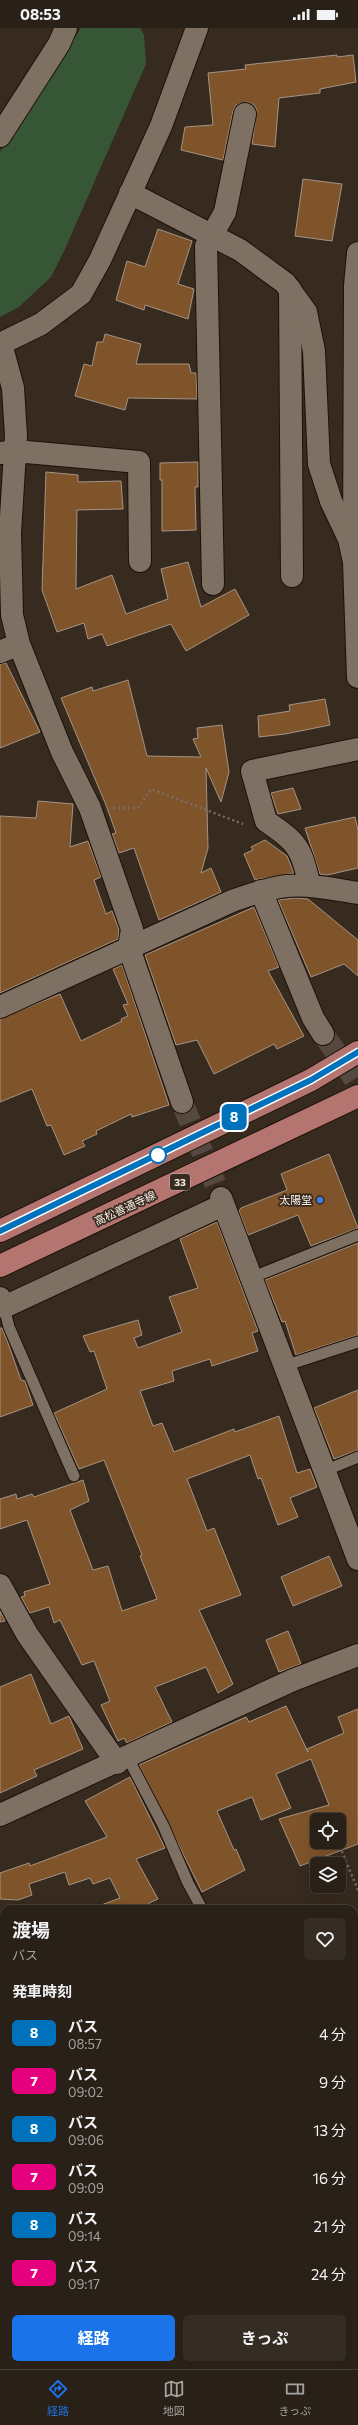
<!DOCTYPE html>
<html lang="ja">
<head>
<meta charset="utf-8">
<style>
	:root { --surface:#292017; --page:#352d24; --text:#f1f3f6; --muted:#a5a3a1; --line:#453e36; --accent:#1a73e8 }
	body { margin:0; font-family:Commissioner,"Noto Sans JP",sans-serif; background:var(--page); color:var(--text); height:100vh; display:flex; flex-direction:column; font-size:15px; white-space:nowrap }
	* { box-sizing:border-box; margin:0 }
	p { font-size:13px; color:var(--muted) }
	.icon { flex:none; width:22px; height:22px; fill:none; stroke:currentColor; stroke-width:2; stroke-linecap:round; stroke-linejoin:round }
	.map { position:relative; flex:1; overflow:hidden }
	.details { position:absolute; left:0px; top:1877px; width:358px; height:464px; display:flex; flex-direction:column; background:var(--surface); border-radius:12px 12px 0 0; box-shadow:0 4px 16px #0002,0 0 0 1px var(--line) }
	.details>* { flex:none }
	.badge { padding:0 8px; border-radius:6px; font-size:14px; line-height:26px }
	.tools { position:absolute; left:310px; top:1785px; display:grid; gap:8px }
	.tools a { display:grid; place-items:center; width:36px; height:36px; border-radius:6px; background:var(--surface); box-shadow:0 4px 16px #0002,0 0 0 1px var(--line); font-size:20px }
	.map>.badge { position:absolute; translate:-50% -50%; box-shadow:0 0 0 2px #fff }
	h2 { padding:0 12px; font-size:15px; line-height:36px }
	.round { display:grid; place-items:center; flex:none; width:42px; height:42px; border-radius:6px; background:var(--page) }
	.head { display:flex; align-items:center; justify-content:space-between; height:68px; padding:0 12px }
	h1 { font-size:19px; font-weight:700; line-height:30px }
	.primary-button { display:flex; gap:8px; margin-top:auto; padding:8px 12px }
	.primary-button a { flex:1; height:46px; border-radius:6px; background:var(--accent); color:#fff; font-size:16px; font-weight:700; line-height:46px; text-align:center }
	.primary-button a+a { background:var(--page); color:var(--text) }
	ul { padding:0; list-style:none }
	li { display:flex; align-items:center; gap:12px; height:48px; padding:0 12px }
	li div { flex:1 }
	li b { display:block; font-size:15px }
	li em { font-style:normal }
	li .badge { min-width:44px; font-weight:700; text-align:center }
	.status { display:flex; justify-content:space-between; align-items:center; height:28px; padding:0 20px; background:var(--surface); direction:ltr }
	.status svg { height:11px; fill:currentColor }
	.menu { display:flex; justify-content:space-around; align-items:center; height:56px; border-top:1px solid var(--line); background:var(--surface); font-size:11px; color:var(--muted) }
	.menu a { display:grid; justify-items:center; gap:2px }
	.menu .on { color:var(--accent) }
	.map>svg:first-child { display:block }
	.green { fill:#365635 }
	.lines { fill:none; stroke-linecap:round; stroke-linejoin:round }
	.stream { stroke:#4f5f6a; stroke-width:7 }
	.building { fill:#80542a; stroke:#a49486; fill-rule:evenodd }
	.minor-tunnel { stroke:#55483e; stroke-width:22; stroke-dasharray:22 11; stroke-linecap:butt }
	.tertiary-tunnel { stroke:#55483e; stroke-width:22; stroke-dasharray:22 11; stroke-linecap:butt }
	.service-casing { stroke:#1e1208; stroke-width:13 }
	.minor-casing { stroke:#1e1208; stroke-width:24 }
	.tertiary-casing { stroke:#1e1208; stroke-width:24 }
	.primary-casing { stroke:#1e1208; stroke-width:24 }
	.path { stroke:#7a6e65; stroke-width:2.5; stroke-dasharray:2 3; stroke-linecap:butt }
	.service { stroke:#7f7064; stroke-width:11 }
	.minor { stroke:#7f7064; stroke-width:22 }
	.tertiary { stroke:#7f7064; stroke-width:22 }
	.primary { stroke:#b47571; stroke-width:22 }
	.line-casing { stroke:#fff; stroke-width:9 }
	.line { stroke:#0072bc; stroke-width:6 }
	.stop-dot { fill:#fff; stroke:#0072bc; stroke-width:2 }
	.shop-dot { fill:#3f7fe0; stroke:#372a1f; stroke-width:1.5 }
	.labels { text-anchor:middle; stroke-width:3.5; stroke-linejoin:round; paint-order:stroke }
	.shield { fill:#372a1f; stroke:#c1b7ae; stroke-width:1 }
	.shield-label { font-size:10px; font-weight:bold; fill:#fcf3ec }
	.poi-label { font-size:11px; fill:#fcf3ec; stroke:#372a1f; text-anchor:end }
	.street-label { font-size:11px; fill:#fcf3ec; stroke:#372a1f }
</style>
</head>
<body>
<div class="status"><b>08:53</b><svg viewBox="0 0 49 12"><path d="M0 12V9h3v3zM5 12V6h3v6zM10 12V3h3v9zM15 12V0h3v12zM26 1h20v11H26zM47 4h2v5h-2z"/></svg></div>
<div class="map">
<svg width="358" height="2341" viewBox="0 0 358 2341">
	<rect width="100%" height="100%" fill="#372a1f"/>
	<path class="green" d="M81 0H140L144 7 146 36 65 221 51 249 19 279 0 289V124Z"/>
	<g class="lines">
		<path class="stream" d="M0 2193 4 2195"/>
	</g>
	<path class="building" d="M337 27V29L353 27 356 54 320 61V65L279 70 275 119 252 116 257 82 254 77 247 74 236 77 233 83 223 132 181 122 185 99 213 97 208 45 246 41 245 37Z
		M303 151 342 156 332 213 295 208Z
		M158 201 192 213 178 256 194 261 188 291 145 277 144 282 116 272 127 233 145 239Z
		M105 306 141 316 136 336H189L191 345H196L197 371 128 370 125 382 75 368 84 336 92 338 97 314H103Z
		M198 434V459H195L196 502 162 503V452H160V435Z
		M46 444 78 447V454L121 453 123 481 77 482 76 561 112 547 126 586 168 571 161 541 188 534 201 579 235 561 249 587 186 623 171 596 107 618 102 606 88 611 84 595 57 604 42 562Z
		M6 635 40 704 0 720V636Z
		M128 652 147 728 201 729 193 711 198 710 197 700 222 697 229 744 221 774 206 740 208 820 201 845 211 840 221 864 159 892 134 820 119 825 112 806 116 805 106 777 61 670 92 659 93 663Z
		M325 671 330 697 285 706 259 709 258 688 290 683 289 677Z
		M293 760 301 781 278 786 271 765Z
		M38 773 73 776 70 819 88 813 101 849 94 852 106 886 112 883 117 896 119 902 118 911 0 965V788L36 790Z
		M355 789 358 802V840L327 847 320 846 305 800Z
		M265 812 287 828 294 845 255 852 244 826 253 822 251 819Z
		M295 870 308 871 358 912V948L344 936 311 949 278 872Z
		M254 879 279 939 268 943 304 1008 277 1021 274 1016 214 1046 197 1012 176 1017 145 927Z
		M122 937 169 1077 132 1089 131 1086 96 1103 97 1106 82 1113 85 1118 64 1127 51 1097 47 1098 32 1061 0 1074V991L60 966 81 1013 122 993 121 991 128 988 123 977 128 976 113 941Z
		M329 1126 358 1200 311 1218 298 1187 248 1207 239 1183 241 1180 287 1162 281 1146Z
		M217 1194 258 1303 252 1305 258 1323 212 1338 210 1331 172 1343 174 1353 140 1363 153 1398 162 1395 174 1424 234 1401 235 1404 279 1388 297 1445 310 1441 317 1459 290 1470 298 1489 278 1497 261 1450 258 1451 250 1427 187 1451 207 1503 214 1500 241 1567 199 1582 233 1656 218 1665 206 1639 155 1659 172 1694 127 1715 124 1710 118 1713 101 1677 110 1673 94 1633 82 1637 60 1592 54 1595 49 1579 30 1585 21 1569 25 1568 24 1564 50 1556 27 1492 0 1501V1471L16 1466 17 1471 32 1466 34 1469 83 1452 89 1473 70 1482 93 1542 108 1538 122 1583 157 1571 140 1528 142 1527 104 1432 79 1441 54 1385 107 1361 94 1323 90 1324 83 1308 138 1292 142 1307 134 1310 138 1320 182 1304 169 1269 198 1260 180 1211Z
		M358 1215V1307L296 1327 285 1293 282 1294 265 1252Z
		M0 1300H2L8 1315 21 1352 25 1353 33 1377 0 1389Z
		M358 1362V1422L334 1431 314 1380Z
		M329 1528 342 1558 293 1578 281 1549Z
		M0 1583 5 1593 0 1594Z
		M288 1603 301 1636 279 1644 266 1612Z
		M31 1646 51 1696 69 1688 83 1721 34 1742 37 1748 0 1765V1659Z
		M286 1678 308 1724 307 1721 344 1705 338 1689 358 1681V1816L300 1838 279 1791 329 1777 311 1731 276 1746 291 1780 261 1792 252 1769 217 1783 234 1822 236 1821 245 1842 202 1864 139 1737 246 1689 249 1694ZM317 1792H339V1814H317Z
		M130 1749 165 1820 136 1831 158 1871 149 1875 150 1881H96V1879L120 1870 110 1850 93 1856 90 1850 69 1857 65 1844 29 1856 32 1867 18 1872 0 1871V1845L29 1835 30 1838 107 1809 85 1773Z"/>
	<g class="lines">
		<path class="minor-tunnel" d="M182 1074 221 1170"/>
		<path class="tertiary-tunnel" d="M323 1006 358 1056"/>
		<defs>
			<path id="service" d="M251 1250 358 1207
				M4 1279 9 1299 74 1448
				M284 1338 358 1314
				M324 1443 358 1429
				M128 1730 163 1797 188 1855 202 1881"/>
			<path id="minor" d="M0 108 59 16 66 0
				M290 261 292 548
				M1 316 13 360 16 408 10 505 12 587 19 616 62 724 90 780 132 901 129 920 182 1074
				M1 425 15 423 139 434 140 533
				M354 526 355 258 358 225
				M213 556 206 218 225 184 245 86
				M0 624 19 616
				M310 858C300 818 299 816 266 793L252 743 358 721
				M0 979 232 873C250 867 268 860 286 858 310 856 334 861 358 865
				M221 1170 358 1531
				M0 1270 4 1279 223 1177
				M0 1557 27 1606 117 1735
				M0 1787 293 1652 358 1627
				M91 2337 95 2341"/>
			<path id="tertiary" d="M130 165 240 222 285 255 306 284 314 323 319 436 331 473 349 511 354 534 358 649
				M0 316 41 296 81 266 100 232 161 98 197 0
				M261 863 313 990 323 1006
				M0 2121 4 2125
				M216 2337 218 2341"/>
			<path id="primary" d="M0 1203 311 1052 358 1024
				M0 1238 358 1068
				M354 2223 358 2222
				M0 2325 4 2324"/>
		</defs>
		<use href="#service" class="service-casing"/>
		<use href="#minor" class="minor-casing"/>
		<use href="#tertiary" class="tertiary-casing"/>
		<use href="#primary" class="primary-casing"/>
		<path class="path" d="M113 780H138L151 761 243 796
			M338 1814 358 1862
			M354 1900 358 1898
			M0 1909 4 1907
			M354 2037 358 2048"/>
		<use href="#service" class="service"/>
		<use href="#minor" class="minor"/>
		<use href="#tertiary" class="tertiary"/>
		<use href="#primary" class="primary"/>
	</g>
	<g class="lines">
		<defs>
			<path id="line" d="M0 1203 311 1052 358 1024"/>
		</defs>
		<use href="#line" class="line-casing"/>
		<use href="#line" class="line"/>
	</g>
	<circle class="stop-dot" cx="158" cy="1127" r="8"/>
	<circle class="shop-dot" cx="320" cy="1172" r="4"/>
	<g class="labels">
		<rect class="shield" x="170" y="1146" width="20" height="16" rx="3"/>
		<g class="shield-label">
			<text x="180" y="1158">33</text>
		</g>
		<g class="poi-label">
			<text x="312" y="1176">太陽堂</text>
		</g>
		<g class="street-label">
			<text transform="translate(125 1180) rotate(-25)" y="4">高松善通寺線</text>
		</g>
	</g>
</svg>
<div class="tools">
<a><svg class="icon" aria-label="locate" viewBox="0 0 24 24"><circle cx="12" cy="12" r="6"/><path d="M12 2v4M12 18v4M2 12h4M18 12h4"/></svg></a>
<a><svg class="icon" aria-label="layers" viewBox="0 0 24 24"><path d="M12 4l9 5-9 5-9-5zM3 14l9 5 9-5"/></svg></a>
</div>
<b class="badge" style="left:234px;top:1089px;background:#0072bc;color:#fff">8</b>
<section class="details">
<div class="head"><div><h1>渡場</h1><p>バス</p></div><a class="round"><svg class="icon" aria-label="heart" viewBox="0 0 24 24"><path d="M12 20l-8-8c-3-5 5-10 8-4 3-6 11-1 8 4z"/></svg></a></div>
<h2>発車時刻</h2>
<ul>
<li><span class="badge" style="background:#0072bc;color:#fff">8</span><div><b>バス</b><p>08:57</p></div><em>4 分</em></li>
<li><span class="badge" style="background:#e6007e;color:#fff">7</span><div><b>バス</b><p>09:02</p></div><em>9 分</em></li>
<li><span class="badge" style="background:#0072bc;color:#fff">8</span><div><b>バス</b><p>09:06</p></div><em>13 分</em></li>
<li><span class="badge" style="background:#e6007e;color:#fff">7</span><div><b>バス</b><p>09:09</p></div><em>16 分</em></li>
<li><span class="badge" style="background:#0072bc;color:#fff">8</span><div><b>バス</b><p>09:14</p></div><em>21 分</em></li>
<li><span class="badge" style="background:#e6007e;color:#fff">7</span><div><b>バス</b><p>09:17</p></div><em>24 分</em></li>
</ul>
<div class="primary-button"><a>経路</a><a>きっぷ</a></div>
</section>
</div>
<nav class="menu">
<a class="on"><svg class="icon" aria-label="directions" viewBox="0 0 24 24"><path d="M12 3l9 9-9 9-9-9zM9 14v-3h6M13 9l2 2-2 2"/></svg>経路</a>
<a><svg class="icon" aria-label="map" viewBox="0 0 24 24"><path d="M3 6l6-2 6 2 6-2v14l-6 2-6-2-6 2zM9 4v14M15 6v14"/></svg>地図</a>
<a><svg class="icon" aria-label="tickets" viewBox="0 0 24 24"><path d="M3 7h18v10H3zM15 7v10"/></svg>きっぷ</a>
</nav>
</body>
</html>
